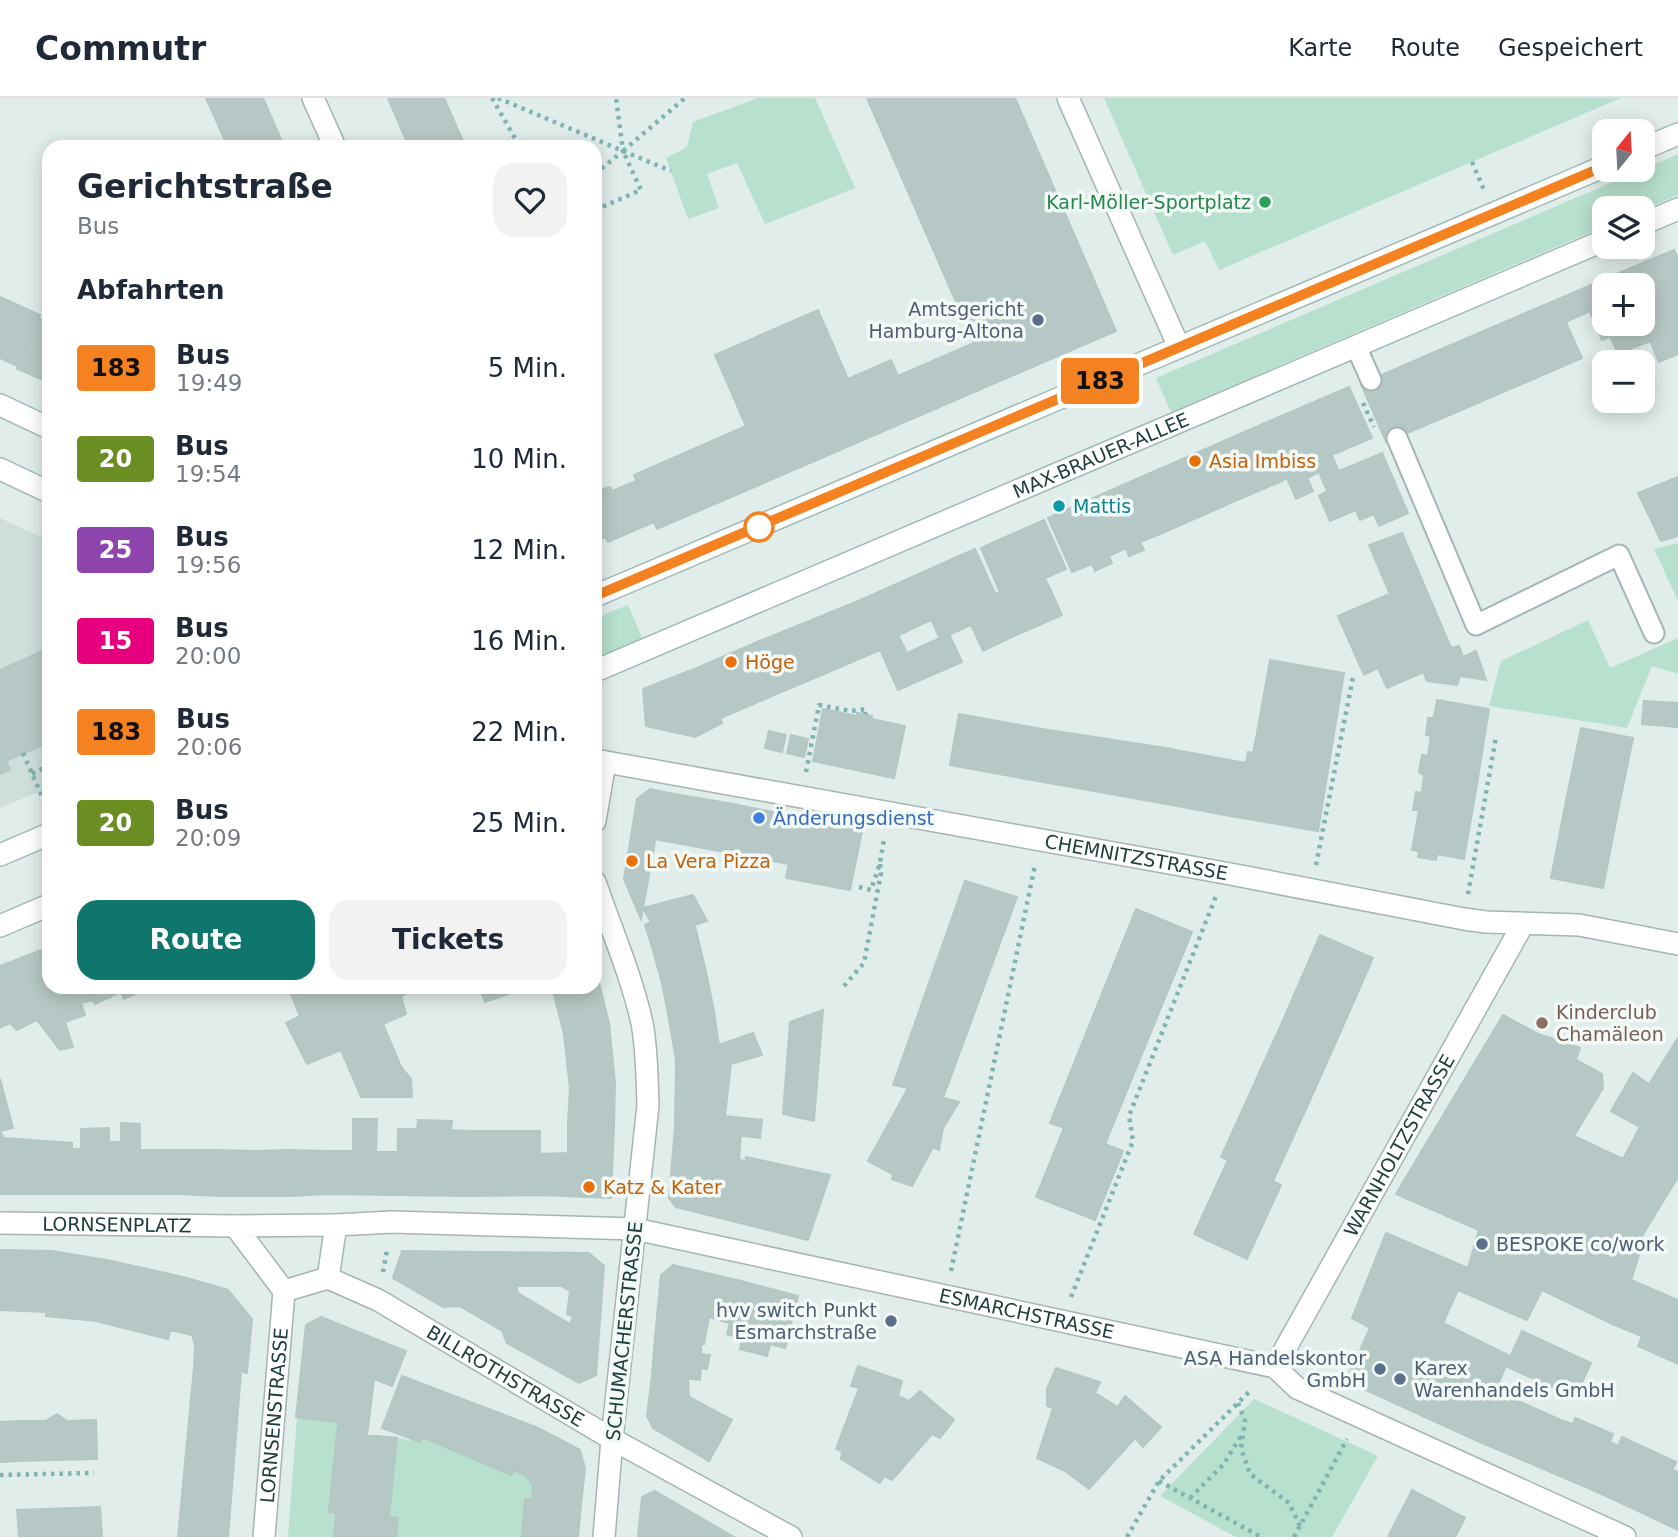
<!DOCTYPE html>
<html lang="de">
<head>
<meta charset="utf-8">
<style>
	:root { --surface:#fff; --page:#f2f2f3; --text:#1f2937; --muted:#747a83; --line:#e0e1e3; --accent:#0f766e }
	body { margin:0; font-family:"DejaVu Sans",sans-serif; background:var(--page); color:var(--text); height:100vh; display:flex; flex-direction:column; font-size:26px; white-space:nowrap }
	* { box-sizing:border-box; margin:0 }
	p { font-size:23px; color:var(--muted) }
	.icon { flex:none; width:38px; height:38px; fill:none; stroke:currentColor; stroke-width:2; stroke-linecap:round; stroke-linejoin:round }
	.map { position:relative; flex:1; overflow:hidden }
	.details { position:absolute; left:42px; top:42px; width:560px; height:854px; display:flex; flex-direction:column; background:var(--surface); border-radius:21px; box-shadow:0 4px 18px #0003 }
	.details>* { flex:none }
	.badge { padding:0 14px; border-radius:5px; font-size:24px; line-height:46px }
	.needle { width:46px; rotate:18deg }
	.fabs { position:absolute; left:1592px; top:21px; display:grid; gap:14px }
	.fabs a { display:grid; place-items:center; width:63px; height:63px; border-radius:14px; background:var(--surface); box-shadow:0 4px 18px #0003; font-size:35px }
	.map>.badge { position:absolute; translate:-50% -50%; box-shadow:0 0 0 4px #fff }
	h2 { padding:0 35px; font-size:26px; line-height:63px }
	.round { display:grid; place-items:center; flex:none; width:74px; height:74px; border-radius:21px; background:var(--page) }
	.summary { display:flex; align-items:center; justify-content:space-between; height:119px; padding:0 35px }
	h1 { font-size:33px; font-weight:600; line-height:52px }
	.primary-button { display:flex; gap:14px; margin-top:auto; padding:14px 35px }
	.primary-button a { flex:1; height:80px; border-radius:21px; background:var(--accent); color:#fff; font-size:28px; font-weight:600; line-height:80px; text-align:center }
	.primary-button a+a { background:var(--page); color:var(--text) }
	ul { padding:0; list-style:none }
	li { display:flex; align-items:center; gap:21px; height:91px; padding:0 35px }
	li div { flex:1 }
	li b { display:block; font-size:26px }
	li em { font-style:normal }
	li .badge { min-width:77px; font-weight:700; text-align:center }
	header { display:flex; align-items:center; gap:42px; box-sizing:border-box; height:98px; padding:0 35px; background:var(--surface); border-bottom:2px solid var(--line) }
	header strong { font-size:33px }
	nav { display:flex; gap:38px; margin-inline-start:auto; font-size:24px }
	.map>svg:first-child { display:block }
	.built { fill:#cfdddb }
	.green { fill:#b8e0ce }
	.building { fill:#b6c8c5; stroke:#b3c7c5; stroke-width:2; fill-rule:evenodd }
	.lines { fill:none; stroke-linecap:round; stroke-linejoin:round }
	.lane-casing { stroke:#a3b5b4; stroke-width:23 }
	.street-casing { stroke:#a3b5b4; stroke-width:24 }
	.secondary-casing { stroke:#9ebab8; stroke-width:24 }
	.path { stroke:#7eb3b2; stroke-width:4.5; stroke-dasharray:3.5 5; stroke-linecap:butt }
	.lane { stroke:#fff; stroke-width:19 }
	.street { stroke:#fff; stroke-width:21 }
	.secondary { stroke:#fff; stroke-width:21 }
	.line-casing { stroke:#fff; stroke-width:16 }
	.line { stroke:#f58220; stroke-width:10 }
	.leisure-dot { fill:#2e9e5b; stroke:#f2f9f7; stroke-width:2.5 }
	.service-dot { fill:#5c6f8a; stroke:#f2f9f7; stroke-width:2.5 }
	.food-dot { fill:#e8710a; stroke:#f2f9f7; stroke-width:2.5 }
	.culture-dot { fill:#0f9aa8; stroke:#f2f9f7; stroke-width:2.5 }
	.stop-dot { fill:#fff; stroke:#f58220; stroke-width:3.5 }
	.shop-dot { fill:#3f7fe0; stroke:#f2f9f7; stroke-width:2.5 }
	.education-dot { fill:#8d6e63; stroke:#f2f9f7; stroke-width:2.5 }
	.labels { text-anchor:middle; stroke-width:7; stroke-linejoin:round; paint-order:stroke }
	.leisure-label { font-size:19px; fill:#27864d; stroke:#f2f9f7; text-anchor:end }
	.service-label { font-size:19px; fill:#4e5e75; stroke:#f2f9f7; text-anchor:end }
	.street-label { font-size:19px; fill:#203f3f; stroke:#f2f9f7 }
	.food-label { font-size:19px; fill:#c56008; stroke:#f2f9f7; text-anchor:start }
	.culture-label { font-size:19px; fill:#0d838f; stroke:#f2f9f7; text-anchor:start }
	.shop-label { font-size:19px; fill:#366cbe; stroke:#f2f9f7; text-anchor:start }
	.education-label { font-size:19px; fill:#785e54; stroke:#f2f9f7; text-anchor:start }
</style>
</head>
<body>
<header>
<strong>Commutr</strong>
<nav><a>Karte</a><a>Route</a><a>Gespeichert</a></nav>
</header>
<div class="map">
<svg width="1678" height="1439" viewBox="0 0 1678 1439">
	<rect width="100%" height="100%" fill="#e1edeb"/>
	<path class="built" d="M0 420 49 443V690L0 710Z"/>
	<path class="green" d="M758 0H815L855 90 765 126 737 65 707 76 719 110 688 121 666 60 687 49 693 24Z
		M1104 0H1621L1219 172 1205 143 1173 157Z
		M1678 56V97L1643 112 1605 110V128L1171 314 1156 280Z
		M1678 445V503L1654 451Z
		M628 507 643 542 595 563V520Z
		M1588 522 1610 570 1678 540V576L1652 568 1627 630 1489 608 1501 563Z
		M1254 1301 1378 1358 1332 1439H1236L1160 1398Z
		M297 1319 339 1324 329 1414 336 1415 334 1439H288Z
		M422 1339 510 1377 514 1372 526 1378 533 1387 532 1402H525L522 1439H396L389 1420 397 1340 419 1344Z"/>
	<path class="building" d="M206 0H263L283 46 276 49H228Z
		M388 0H444L463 43 448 49H409Z
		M867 0H1015L1116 233 657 431 634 377 746 328 715 257 818 212 848 281 891 262 898 278 974 245Z
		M1674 152 1678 160V256L1659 264 1643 226V187H1627L1621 174Z
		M1621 174 1627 187H1605V226H1643L1651 243 1618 255 1610 238 1602 242 1590 213 1566 224 1556 202Z
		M0 199 40 217 17 268 0 260Z
		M1556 202 1582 260 1450 317 1425 258Z
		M39 220 49 226V284L17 271Z
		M1425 258 1450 317 1386 344 1361 286Z
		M1349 289 1372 340 1332 357 1309 306Z
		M1309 306 1356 412 1330 423 1319 398 1327 393 1319 374 1307 380 1313 393 1296 401 1287 380 1282 383 1258 328Z
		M1258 328 1282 383 1233 404 1210 349Z
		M1210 349 1233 404 1158 437 1134 382Z
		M1382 355 1408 415 1379 428 1374 416 1360 422 1339 373Z
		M1678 379V438L1661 443 1638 395Z
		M1134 382 1158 437 1140 444 1144 452 1129 458 1126 450 1109 458 1112 465 1095 473 1092 466 1072 474 1048 420Z
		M636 383 654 424 608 444 606 439 595 444V401L603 398 600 392 610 389 612 393Z
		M1044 422 1066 471 1045 480 1062 517 1051 522 1012 436Z
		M1402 435 1451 550 1459 548 1463 559 1476 553 1486 582 1460 578 1457 587 1427 583 1369 447Z
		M1012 436 1051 522 1014 538 995 496 1000 494 981 450Z
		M975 451 1014 538 983 553 943 465Z
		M943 465 971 527 940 541 912 479Z
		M912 479 931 522 878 547 858 503Z
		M1389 496 1424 574 1387 590 1378 570 1364 577 1338 518Z
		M858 503 880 552 836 571 814 521Z
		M814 521 836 571 779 595 757 544Z
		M949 536 962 564 898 592 878 547 898 537 907 555Z
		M757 544 779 595 721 620 699 569Z
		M49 550V644L6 663 10 672 0 676V572Z
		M1270 562 1344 575 1332 648 1257 635Z
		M699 569 722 625 695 639 646 628 643 591Z
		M1437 602 1489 611 1477 686 1424 677 1419 674 1422 657 1428 658 1431 638 1426 637 1428 620H1434Z
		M1644 603 1678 605V629L1642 626Z
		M823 611 857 618V615L865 616 872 618V621L905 628 894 680 813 663Z
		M959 616 1036 630 1026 681 950 667Z
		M1036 630 1160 649 1150 703 1026 681Z
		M1581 630 1633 640 1618 713 1566 703Z
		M769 633 786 637 782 654 765 650Z
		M1257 635 1332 648 1318 733 1236 719 1248 654 1253 655Z
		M791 637 808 641 804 659 787 655Z
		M1160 649 1246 665 1236 719 1150 703Z
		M1424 677 1477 686 1464 761 1437 756 1436 762 1418 759 1419 753 1412 752 1419 712H1413L1416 694 1422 695Z
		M650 691 664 694 641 821 624 781 637 701Z
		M664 694 733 706 725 754 654 741Z
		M1566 703 1618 713 1603 790 1551 780Z
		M733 706 798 719 789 766 725 754Z
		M798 719 862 733 850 792 786 780Z
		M965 783 1017 799 943 1000 959 1004 943 1030 939 1052 933 1049 912 1088 892 1081 893 1076 868 1063 908 990 893 987Z
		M693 797 707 823 650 842 645 827 651 824 643 810Z
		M1136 811 1192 834 1105 1046 1123 1053 1095 1122 1036 1099 1064 1030 1050 1025Z
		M695 828 706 874 662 885 650 842Z
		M1320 837 1373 860 1336 944 1284 920Z
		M49 849V889H87L93 902 81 905 85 917 65 924 73 949 60 952 0 874V868Z
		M595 869 609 925 564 936 552 889H595Z
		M0 874 37 922 17 932 10 925 0 930Z
		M706 874 714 913 669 921 662 885Z
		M87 889H148V890L124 901 121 894 95 906Z
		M288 889H418L401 898 406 916 383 926 401 969 411 981 412 999H361L341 952 307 966 286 925 300 918Z
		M479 889H528L485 904Z
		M823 912 814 1023 783 1016 790 924Z
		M714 913 719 948 676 962 669 921Z
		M1503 917 1538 936 1580 950 1576 962 1602 976 1603 990 1574 1038 1623 1061 1640 1029 1611 1013 1633 975 1649 986 1678 991V1079L1637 1146 1642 1148 1631 1182 1612 1226 1542 1192 1527 1222 1458 1192 1468 1170 1479 1132 1396 1096Z
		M1284 920 1336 944 1307 1009 1255 984Z
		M609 925 615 985 570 991 564 936Z
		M753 935 762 957 731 966 725 1018 762 1022 760 1040 675 1030 676 962Z
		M1678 940V991L1649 986Z
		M0 981 13 1030 0 1033 4 1040 0 1041Z
		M1255 984 1307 1009 1273 1083 1221 1059Z
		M615 985 614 1028 568 1025 570 991Z
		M353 1021H377L376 1054H397V1097L327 1096V1053H353Z
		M418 1022 452 1023 451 1032 470 1033 468 1098 397 1097 398 1031H417Z
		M121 1025 140 1026V1052H144V1096H109V1044H121Z
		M568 1025 614 1028 611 1100 540 1097V1056L568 1055Z
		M109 1030V1096H72L73 1051H81V1031Z
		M675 1030 741 1037 739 1061 745 1064 746 1059 830 1077 808 1142 676 1109 669 1100Z
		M470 1033H540V1097L468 1098Z
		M4 1040 72 1045V1096H0V1041Z
		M144 1052H183L182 1096H144Z
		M183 1052H218L217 1098 182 1096Z
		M218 1052 254 1053V1098H217Z
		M289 1052 327 1053V1096L290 1098Z
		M289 1052 290 1098H254V1053Z
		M1228 1062 1281 1087 1247 1161 1194 1136Z
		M1386 1135 1468 1170 1443 1225 1510 1258 1475 1342 1346 1283 1370 1230 1352 1220Z
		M0 1152 52 1153 47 1214 0 1212Z
		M52 1153 107 1162 96 1223 46 1218Z
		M402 1153 589 1155 604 1168 596 1277 579 1285 507 1245 502 1233 482 1221 459 1208 443 1209 393 1180ZM516 1188H561L570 1193 567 1216 573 1219 570 1226 518 1195Z
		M107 1162 183 1179 168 1241 96 1223Z
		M673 1167 741 1183 729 1225 709 1219 704 1246 655 1239 661 1177Z
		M183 1179 228 1192 252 1221 247 1275 194 1269 195 1247 192 1237 170 1232Z
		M1631 1182 1678 1202V1266L1638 1248 1642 1238 1612 1226Z
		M741 1183 798 1198 785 1250 770 1246 767 1258 740 1251 742 1241 727 1236Z
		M321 1219 406 1253 392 1288 374 1281 367 1338 337 1334 339 1324 296 1319 306 1227Z
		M1522 1233 1591 1265 1575 1300 1506 1268Z
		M655 1239 701 1244V1256L710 1257 707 1271 701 1270 700 1282 652 1277Z
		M858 1268 902 1283 898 1298 909 1303 920 1293 954 1322 940 1340 932 1336 892 1382 884 1378 880 1385 841 1361 842 1353 836 1351 859 1290 851 1288Z
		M194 1269 241 1274 228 1439H178Z
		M1056 1270 1100 1284 1095 1295 1118 1309 1125 1298 1161 1329 1143 1349 1135 1340 1089 1391 1065 1373 1037 1360 1053 1310 1047 1308V1291Z
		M652 1277 688 1282 689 1299 732 1322 709 1363 653 1330 647 1318Z
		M402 1278 536 1329 511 1377 422 1339 420 1344 382 1330Z
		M1496 1293 1561 1322 1541 1370 1475 1342Z
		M57 1316 67 1323 96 1322 97 1361 18 1363 17 1323H46Z
		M1575 1320 1613 1336 1610 1344 1618 1348 1597 1394 1541 1370 1561 1322 1573 1326Z
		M17 1323 18 1363 0 1364V1324Z
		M536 1329 580 1352 585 1370 581 1407 532 1402 533 1387 526 1378 514 1372Z
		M337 1334 397 1340 389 1420 329 1414Z
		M1622 1339 1676 1364 1651 1419 1597 1394Z
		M1672 1372 1678 1374V1432L1651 1419Z
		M1412 1392 1465 1420 1455 1439H1388Z
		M655 1393 715 1428 708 1439H638L642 1399Z
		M525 1401 581 1407 578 1439H522Z
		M100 1409 102 1439H19L17 1412Z
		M336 1415 398 1420 396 1439H334Z
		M715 1428 734 1439H708Z"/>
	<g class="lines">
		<defs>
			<path id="lane" d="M1356 248 1371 282
				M1397 340 1476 527 1619 457 1654 535"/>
			<g id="street">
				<path d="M313 0 335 49"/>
				<path d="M1068 0 1179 249"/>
				<path id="s1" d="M595 662 1225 775 1464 821 1486 824 1579 827 1678 846"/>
				<path d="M595 723 605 664"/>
				<path d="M595 784C611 831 631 876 642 925 647 951 647 979 648 1007L612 1341 604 1439"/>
				<path id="s2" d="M0 1125 235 1128"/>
				<path id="s3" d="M336 1127 392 1124 635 1131 1275 1269 1297 1290 1625 1439"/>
				<path d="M336 1127 328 1180 284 1193 235 1128Z"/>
				<path id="s4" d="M328 1180 378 1202 612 1341 791 1439"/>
				<path id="s5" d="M1275 1269 1523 826"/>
				<path id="s6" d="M264 1439 284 1193"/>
			</g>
			<g id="secondary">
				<path d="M1643 51 1678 36"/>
				<path d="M1643 126 1678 111"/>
				<path d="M0 307 49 330"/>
				<path d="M0 371 49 394"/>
				<path d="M595 498 1605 68"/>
				<path id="s7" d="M595 573 1605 142"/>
				<path d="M0 757 49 736"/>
				<path d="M0 828 49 807"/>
			</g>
		</defs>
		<use href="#lane" class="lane-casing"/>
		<use href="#street" class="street-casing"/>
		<use href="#secondary" class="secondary-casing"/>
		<path class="path" d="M492 0 520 49
			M498 0 623 53 685 0
			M623 53 671 73
			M1472 64 1484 92
			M595 76 623 53 616 0
			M595 112 641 92 623 53
			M1363 305 1374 329
			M23 655 44 703
			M806 674 819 607 851 613 866 611 865 616
			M32 676 49 667
			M1316 767 1353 579
			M859 789 871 792 880 765 884 741
			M1468 796 1496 639
			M844 888 864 865 881 775 880 765
			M951 1173 1035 767
			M383 1174 387 1152
			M1071 1199 1133 1043 1129 1018 1216 798
			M1238 1305 1245 1323 1241 1350 1250 1376 1289 1405 1300 1428
			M0 1377 94 1375
			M1159 1383 1261 1439
			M1190 1400 1223 1367 1241 1338
			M1127 1439 1159 1383 1252 1291
			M1294 1439 1347 1341"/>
		<use href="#lane" class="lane"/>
		<use href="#street" class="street"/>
		<use href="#secondary" class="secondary"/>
	</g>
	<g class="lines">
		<defs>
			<path id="line" d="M595 498 1605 68"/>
		</defs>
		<use href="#line" class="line-casing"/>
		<use href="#line" class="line"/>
	</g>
	<circle class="leisure-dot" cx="1265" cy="104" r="7"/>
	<g class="service-dot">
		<circle cx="1038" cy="222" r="7"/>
		<circle cx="1482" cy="1146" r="7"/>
		<circle cx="891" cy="1223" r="7"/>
		<circle cx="1380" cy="1271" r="7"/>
		<circle cx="1400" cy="1281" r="7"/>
	</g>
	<g class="food-dot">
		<circle cx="1195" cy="363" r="7"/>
		<circle cx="731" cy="564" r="7"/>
		<circle cx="632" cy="763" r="7"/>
		<circle cx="589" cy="1089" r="7"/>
	</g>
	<circle class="culture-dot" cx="1059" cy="408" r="7"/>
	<circle class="stop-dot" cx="759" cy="429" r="14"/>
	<circle class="shop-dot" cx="759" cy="720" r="7"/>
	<circle class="education-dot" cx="1542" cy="925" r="7"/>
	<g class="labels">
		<g class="leisure-label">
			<text x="1251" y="111">Karl-Möller-Sportplatz</text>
		</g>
		<g class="service-label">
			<text x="1024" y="218">Amtsgericht<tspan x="1024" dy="22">Hamburg-Altona</tspan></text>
			<text x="1496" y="1153" text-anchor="start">BESPOKE co/work</text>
			<text x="877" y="1219">hvv switch Punkt<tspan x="877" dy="22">Esmarchstraße</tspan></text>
			<text x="1366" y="1267">ASA Handelskontor<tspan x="1366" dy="22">GmbH</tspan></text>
			<text x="1414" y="1277" text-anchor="start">Karex<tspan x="1414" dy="22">Warenhandels GmbH</tspan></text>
		</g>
		<g class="street-label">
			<text dy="7" stroke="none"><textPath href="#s7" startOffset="550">MAX-BRAUER-ALLEE</textPath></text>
			<text dy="7" stroke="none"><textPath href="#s1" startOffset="550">CHEMNITZSTRASSE</textPath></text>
			<text dy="7" stroke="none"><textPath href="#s5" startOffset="254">WARNHOLTZSTRASSE</textPath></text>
			<text dy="7" stroke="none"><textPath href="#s2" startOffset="117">LORNSENPLATZ</textPath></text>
			<text dy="7" stroke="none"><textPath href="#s3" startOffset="700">ESMARCHSTRASSE</textPath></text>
			<text transform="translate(624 1233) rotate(-84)" y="7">SCHUMACHERSTRASSE</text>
			<text dy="7" stroke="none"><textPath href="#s4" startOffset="203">BILLROTHSTRASSE</textPath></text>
			<text dy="7" stroke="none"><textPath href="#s6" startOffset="122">LORNSENSTRASSE</textPath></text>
		</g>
		<g class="food-label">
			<text x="1209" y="370">Asia Imbiss</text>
			<text x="745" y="571">Höge</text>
			<text x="646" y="770">La Vera Pizza</text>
			<text x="603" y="1096">Katz &amp; Kater</text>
		</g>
		<g class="culture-label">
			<text x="1073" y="415">Mattis</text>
		</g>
		<g class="shop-label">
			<text x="773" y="727">Änderungsdienst</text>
		</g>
		<g class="education-label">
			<text x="1556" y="921">Kinderclub<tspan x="1556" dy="22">Chamäleon</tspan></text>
		</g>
	</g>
</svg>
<div class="fabs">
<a><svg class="needle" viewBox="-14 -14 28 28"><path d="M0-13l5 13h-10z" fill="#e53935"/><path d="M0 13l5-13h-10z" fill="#747a83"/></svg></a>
<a><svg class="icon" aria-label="layers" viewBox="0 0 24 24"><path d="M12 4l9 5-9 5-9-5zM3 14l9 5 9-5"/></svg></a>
<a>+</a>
<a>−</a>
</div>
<b class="badge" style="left:1100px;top:283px;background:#f58220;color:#111">183</b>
<section class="details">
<div class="summary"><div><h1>Gerichtstraße</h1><p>Bus</p></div><a class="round"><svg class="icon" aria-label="heart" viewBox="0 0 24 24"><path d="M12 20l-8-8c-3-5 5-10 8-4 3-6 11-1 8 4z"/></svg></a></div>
<h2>Abfahrten</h2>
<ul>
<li><span class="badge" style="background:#f58220;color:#111">183</span><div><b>Bus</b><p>19:49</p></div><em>5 Min.</em></li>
<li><span class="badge" style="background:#6b8e23;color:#fff">20</span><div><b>Bus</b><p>19:54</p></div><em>10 Min.</em></li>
<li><span class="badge" style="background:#8e44ad;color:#fff">25</span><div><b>Bus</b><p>19:56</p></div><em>12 Min.</em></li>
<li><span class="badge" style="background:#e6007e;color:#fff">15</span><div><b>Bus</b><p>20:00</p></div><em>16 Min.</em></li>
<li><span class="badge" style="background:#f58220;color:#111">183</span><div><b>Bus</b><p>20:06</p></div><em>22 Min.</em></li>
<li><span class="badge" style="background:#6b8e23;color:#fff">20</span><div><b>Bus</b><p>20:09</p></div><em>25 Min.</em></li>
</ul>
<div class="primary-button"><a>Route</a><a>Tickets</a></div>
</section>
</div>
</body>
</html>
